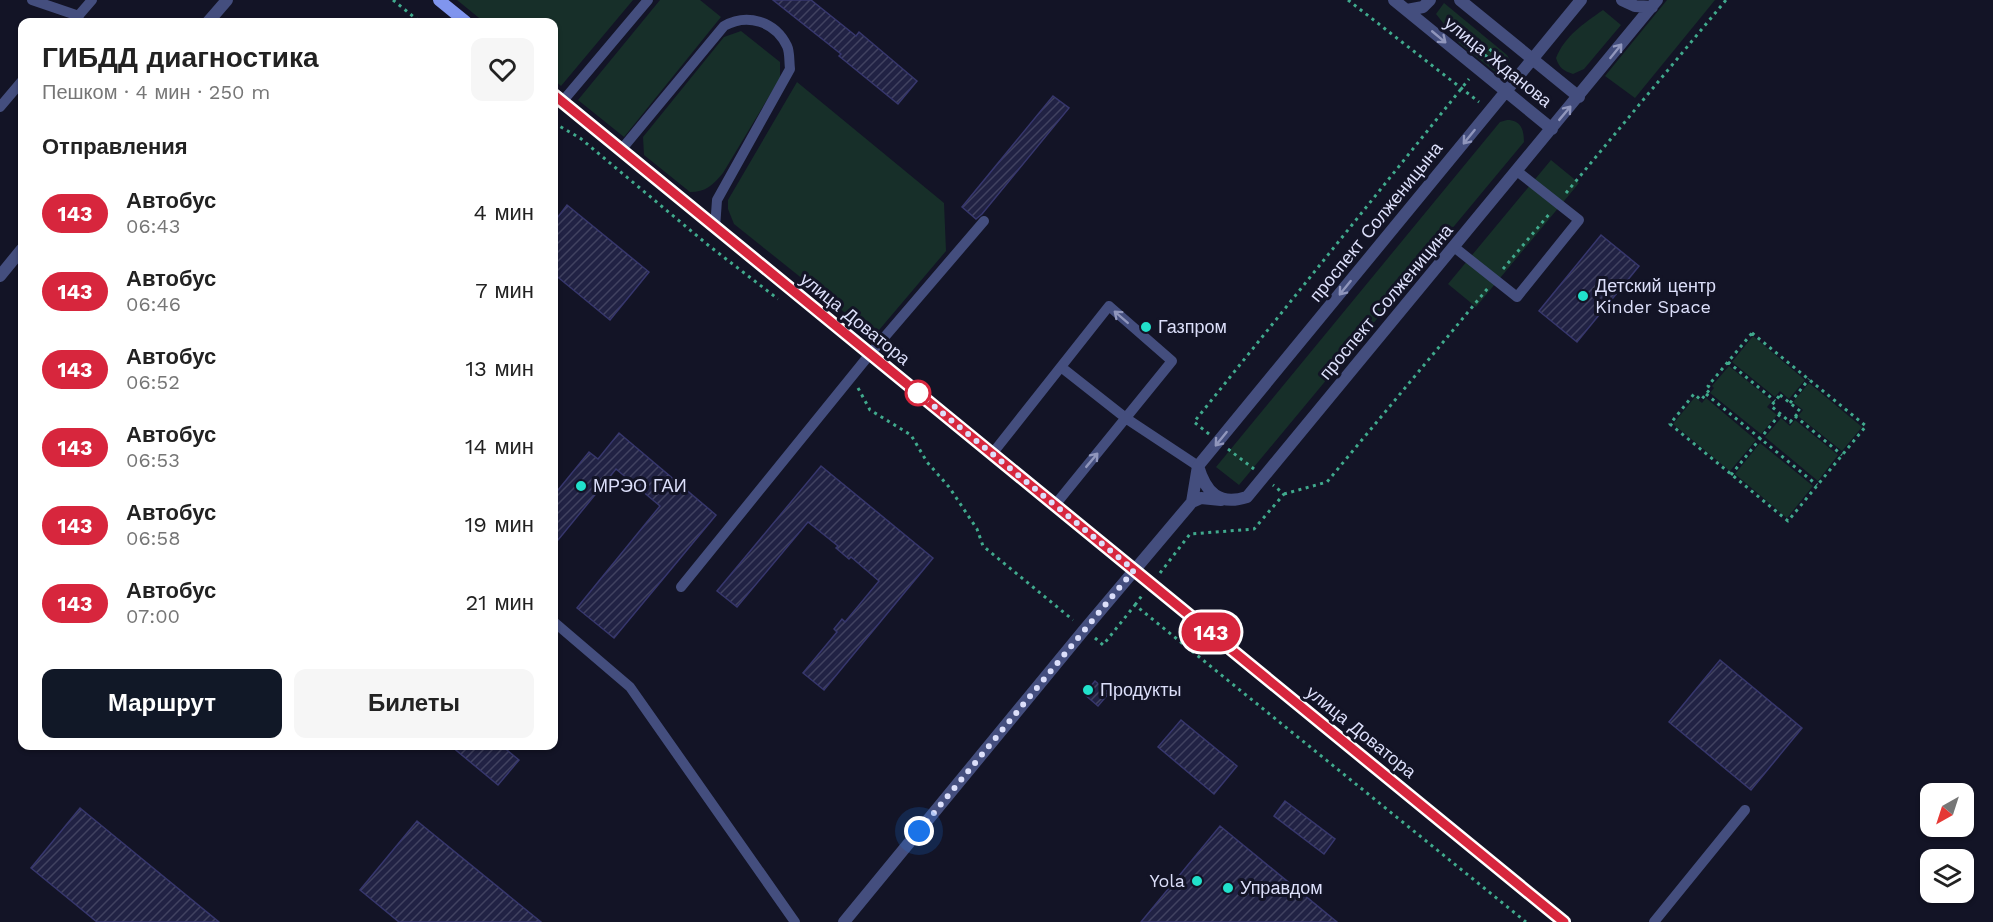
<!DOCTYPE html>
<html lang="ru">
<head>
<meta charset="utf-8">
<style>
	:root { --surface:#fff; --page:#f6f6f6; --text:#222; --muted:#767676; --accent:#111827 }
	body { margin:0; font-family:"Work Sans",sans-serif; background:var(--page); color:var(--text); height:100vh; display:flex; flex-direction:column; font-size:22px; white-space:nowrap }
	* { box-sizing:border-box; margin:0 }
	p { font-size:20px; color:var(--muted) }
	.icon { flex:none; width:33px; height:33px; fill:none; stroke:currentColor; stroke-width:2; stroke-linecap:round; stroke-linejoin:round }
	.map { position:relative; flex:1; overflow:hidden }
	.details { position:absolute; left:18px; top:18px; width:540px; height:732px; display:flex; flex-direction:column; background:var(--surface); border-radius:12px; box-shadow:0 2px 4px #0004 }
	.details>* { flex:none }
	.badge { padding:0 12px; border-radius:20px; font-size:21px; line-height:39px }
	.needle { width:39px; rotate:219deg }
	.tools { position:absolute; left:1920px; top:783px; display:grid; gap:12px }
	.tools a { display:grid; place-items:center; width:54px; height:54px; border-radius:12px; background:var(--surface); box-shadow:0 2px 4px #0004; font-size:30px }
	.you { position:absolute; width:30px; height:30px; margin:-15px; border:4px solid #fff; border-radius:50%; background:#1a73e8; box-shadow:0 0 0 9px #1a73e833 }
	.map>.badge { position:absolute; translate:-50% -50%; box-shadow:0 0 0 3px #fff }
	h2 { padding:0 24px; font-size:22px; line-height:54px }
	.round { display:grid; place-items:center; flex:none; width:63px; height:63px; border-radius:12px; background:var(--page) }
	.head { display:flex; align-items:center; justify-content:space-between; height:102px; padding:0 24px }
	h1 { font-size:28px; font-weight:600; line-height:45px }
	.button { display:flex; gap:12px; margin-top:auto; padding:12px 24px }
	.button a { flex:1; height:69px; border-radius:12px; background:var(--accent); color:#fff; font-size:24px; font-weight:600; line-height:69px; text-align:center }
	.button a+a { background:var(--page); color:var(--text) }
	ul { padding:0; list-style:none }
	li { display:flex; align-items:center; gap:18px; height:78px; padding:0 24px }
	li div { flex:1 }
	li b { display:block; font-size:22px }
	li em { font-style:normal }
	li .badge { min-width:66px; font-weight:700; text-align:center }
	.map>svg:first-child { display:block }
	.grass { fill:#172f29 }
	.building { fill:url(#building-hatch); stroke:#37376d; stroke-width:1.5 }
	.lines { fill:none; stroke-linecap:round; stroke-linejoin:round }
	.path { stroke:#40aa8d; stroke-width:3; stroke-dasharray:3 4.5; stroke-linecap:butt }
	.lane { stroke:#444e7e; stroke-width:10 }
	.street { stroke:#444e7e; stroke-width:12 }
	.secondary { stroke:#8095ee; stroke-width:12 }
	.oneway { stroke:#9096bc }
	.line-casing { stroke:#fff; stroke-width:14 }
	.line { stroke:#d7263d; stroke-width:9 }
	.walk { stroke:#dcdffa; stroke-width:6; stroke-dasharray:0 10.8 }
	.poi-dot { fill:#21e1cb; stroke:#131426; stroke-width:2 }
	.stop-dot { fill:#fff; stroke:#d7263d; stroke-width:3 }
	.labels { text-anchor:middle; stroke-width:6; stroke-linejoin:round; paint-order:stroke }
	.street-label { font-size:18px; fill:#dcdffa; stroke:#131426 }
	.poi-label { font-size:18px; fill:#dcdffa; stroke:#131426; text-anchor:start }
</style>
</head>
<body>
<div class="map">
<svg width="1993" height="922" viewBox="0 0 1993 922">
	<defs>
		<pattern id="building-hatch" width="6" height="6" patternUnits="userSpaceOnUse" patternTransform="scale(1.5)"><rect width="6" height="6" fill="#212244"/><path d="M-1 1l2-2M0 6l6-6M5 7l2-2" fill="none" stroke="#414260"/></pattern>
	</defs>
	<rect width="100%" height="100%" fill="#131426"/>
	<path class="grass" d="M457 0H633L561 86 554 80V22H484Z
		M660 0H700L721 17 624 137 578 100Z
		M1667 0H1715L1635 98 1605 76Z
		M1444 3 1507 55 1510 60 1507 70 1500 72 1494 71 1459 43 1436 14Z
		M1603 10 1621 25 1584 69 1573 74C1564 71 1559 68 1556 58 1565 36 1583 24 1603 10Z
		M741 31 780 62V78L723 173C713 185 706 192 690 192L644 155 643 137 724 37Z
		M797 82 944 203 946 251 874 336 734 224 728 209V200Z
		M1507 120C1521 120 1524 130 1524 142L1239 485 1216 467 1500 122Z
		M1551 160 1579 183 1476 307 1448 284Z
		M1753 336 1805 380 1789 399 1780 391 1775 397 1732 362Z
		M1729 366 1772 401 1767 407 1777 415 1761 434 1710 393 1714 388 1712 386Z
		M1809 383 1862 427 1842 451 1798 416 1803 410 1793 402Z
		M1695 397 1702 403 1706 398 1756 440 1730 471 1673 424Z
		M1781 418 1790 426 1795 420 1838 455 1818 481 1765 437Z
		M1760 443 1813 486 1787 518 1735 474Z"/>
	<path class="building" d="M773 0H811L856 36 859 32 917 81 898 104 839 56 841 54Z
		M1053 96 1069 108 982 214 976 219 962 207Z
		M567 205 649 272 610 320 554 274V222Z
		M1601 235 1639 266 1577 342 1539 311Z
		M619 433 716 515 614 638 577 608 660 506 616 469 554 545V495L589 452 598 459Z
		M821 466 933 558 824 690 803 673 837 632 834 629 842 619 845 622 879 581 851 557 849 559 836 548 838 546 808 522 737 607 717 591Z
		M1720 660 1802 728 1751 790 1669 722Z
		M1095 681 1109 693 1098 706 1084 694Z
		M1181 720 1237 766 1214 794 1158 747Z
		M451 746H502L519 760 498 785Z
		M1285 801 1335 839 1324 854 1274 816Z
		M80 808 219 922H97L31 868Z
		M417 821 541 922H399L360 890Z
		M1220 826 1337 922H1141Z"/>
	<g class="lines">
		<path class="path" d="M393 0 420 22
			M1348 0 1479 102
			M1485 57 1494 46
			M554 123 580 138 708 245 778 299
			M1566 193 1726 0
			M1503 269 1551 212
			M1752 333 1866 426 1788 521 1670 424 1694 394 1701 400 1711 388 1708 386Z
			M1728 362 1775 401
			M858 388 870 410 911 435 927 462 949 487 977 529 983 546 1073 620
			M1706 394 1817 485
			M1780 395 1800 411 1790 422 1771 406Z
			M1790 403 1809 379
			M1795 416 1842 455
			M1209 434 1194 422 1469 79
			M1228 449 1254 469
			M1731 475 1780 414
			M1284 494 1327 482 1488 288
			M1160 573 1190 534 1254 529 1284 494 1273 485
			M1135 605 1143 594
			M1095 638 1103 645 1135 605 1526 922"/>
		<path class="lane" d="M32 0 79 16
			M73 22 92 0
			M562 102 648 0
			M0 107 22 81
			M621 150 724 26C747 13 775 21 787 46 790 52 789 62 790 69L717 200 715 228
			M1454 247 1517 297 1579 220 1517 171
			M1061 367 1127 419 1198 466
			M992 454 1109 306 1172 361 1055 505
			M681 587 870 354 984 221
			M554 622 630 687 795 922
			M1654 922 1745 810"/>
		<path class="street" d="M1394 0 1552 129
			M1460 0 1579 97
			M1622 0 1635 6 1652 7
			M1407 10 1423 7 1430 0
			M208 22 227 0
			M0 276 22 249
			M1198 466C1206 493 1219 506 1247 497L1657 0
			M1192 502 1198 466 1581 0
			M844 922 1084 630 1192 502 1201 498 1221 500"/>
		<path class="secondary" d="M439 0 466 22
			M554 95 1564 922"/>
	</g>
	<defs><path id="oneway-shaft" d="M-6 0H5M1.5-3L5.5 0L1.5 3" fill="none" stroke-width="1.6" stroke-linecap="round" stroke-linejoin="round" transform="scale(1.5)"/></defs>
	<g class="oneway">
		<use href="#oneway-shaft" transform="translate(1439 37) rotate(40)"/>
		<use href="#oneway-shaft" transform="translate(1616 51) rotate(-51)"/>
		<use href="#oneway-shaft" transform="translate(1565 113) rotate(-50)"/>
		<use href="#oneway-shaft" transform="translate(1469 137) rotate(129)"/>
		<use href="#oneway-shaft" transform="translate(1345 288) rotate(129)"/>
		<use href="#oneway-shaft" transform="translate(1121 317) rotate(-139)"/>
		<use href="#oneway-shaft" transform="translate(1221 439) rotate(129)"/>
		<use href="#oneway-shaft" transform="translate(1092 460) rotate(-50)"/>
	</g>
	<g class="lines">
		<defs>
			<path id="line" d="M554 95 1564 922"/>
		</defs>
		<use href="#line" class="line-casing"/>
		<use href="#line" class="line"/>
		<path class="walk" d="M918 393 1134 570 919 831"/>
	</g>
	<g class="poi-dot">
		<circle cx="1583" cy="296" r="6"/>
		<circle cx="1146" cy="327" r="6"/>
		<circle cx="581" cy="486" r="6"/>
		<circle cx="1088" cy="690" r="6"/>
		<circle cx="1197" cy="881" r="6"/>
		<circle cx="1228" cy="888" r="6"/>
	</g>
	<circle class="stop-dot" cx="918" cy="393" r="12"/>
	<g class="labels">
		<g class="street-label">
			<text transform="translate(1498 62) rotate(39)" y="6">улица Жданова</text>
			<text transform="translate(1376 222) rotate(-51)" y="6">проспект Солженицына</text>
			<text transform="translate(1386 302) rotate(-50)" y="6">проспект Солженицина</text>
			<text transform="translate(855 319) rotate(39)" y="6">улица Доватора</text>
			<text transform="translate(1361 732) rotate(39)" y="6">улица Доватора</text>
		</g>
		<g class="poi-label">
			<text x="1595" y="292">Детский центр<tspan x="1595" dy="21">Kinder Space</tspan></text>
			<text x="1158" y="333">Газпром</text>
			<text x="593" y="492">МРЭО ГАИ</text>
			<text x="1100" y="696">Продукты</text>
			<text x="1185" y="887" text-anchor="end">Yola</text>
			<text x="1240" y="894">Управдом</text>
		</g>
	</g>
</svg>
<div class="tools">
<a><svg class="needle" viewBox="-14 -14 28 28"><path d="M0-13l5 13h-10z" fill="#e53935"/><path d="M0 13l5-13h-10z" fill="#767676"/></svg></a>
<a><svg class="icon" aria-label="layers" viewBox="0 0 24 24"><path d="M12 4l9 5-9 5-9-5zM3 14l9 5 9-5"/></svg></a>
</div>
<div class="you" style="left:919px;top:831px"></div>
<b class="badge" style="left:1211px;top:632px;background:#d7263d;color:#fff">143</b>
<section class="details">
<div class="head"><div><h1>ГИБДД диагностика</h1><p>Пешком · 4 мин · 250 m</p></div><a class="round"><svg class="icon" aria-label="heart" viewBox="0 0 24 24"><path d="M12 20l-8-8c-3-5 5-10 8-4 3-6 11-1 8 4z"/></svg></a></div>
<h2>Отправления</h2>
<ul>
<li><span class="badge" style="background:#d7263d;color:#fff">143</span><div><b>Автобус</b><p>06:43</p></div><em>4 мин</em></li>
<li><span class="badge" style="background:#d7263d;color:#fff">143</span><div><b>Автобус</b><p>06:46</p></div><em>7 мин</em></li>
<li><span class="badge" style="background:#d7263d;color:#fff">143</span><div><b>Автобус</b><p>06:52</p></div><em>13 мин</em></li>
<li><span class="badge" style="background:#d7263d;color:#fff">143</span><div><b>Автобус</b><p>06:53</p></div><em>14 мин</em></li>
<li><span class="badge" style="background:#d7263d;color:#fff">143</span><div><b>Автобус</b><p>06:58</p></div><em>19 мин</em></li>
<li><span class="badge" style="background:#d7263d;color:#fff">143</span><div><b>Автобус</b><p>07:00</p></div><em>21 мин</em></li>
</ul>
<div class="button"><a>Маршрут</a><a>Билеты</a></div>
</section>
</div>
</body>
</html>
